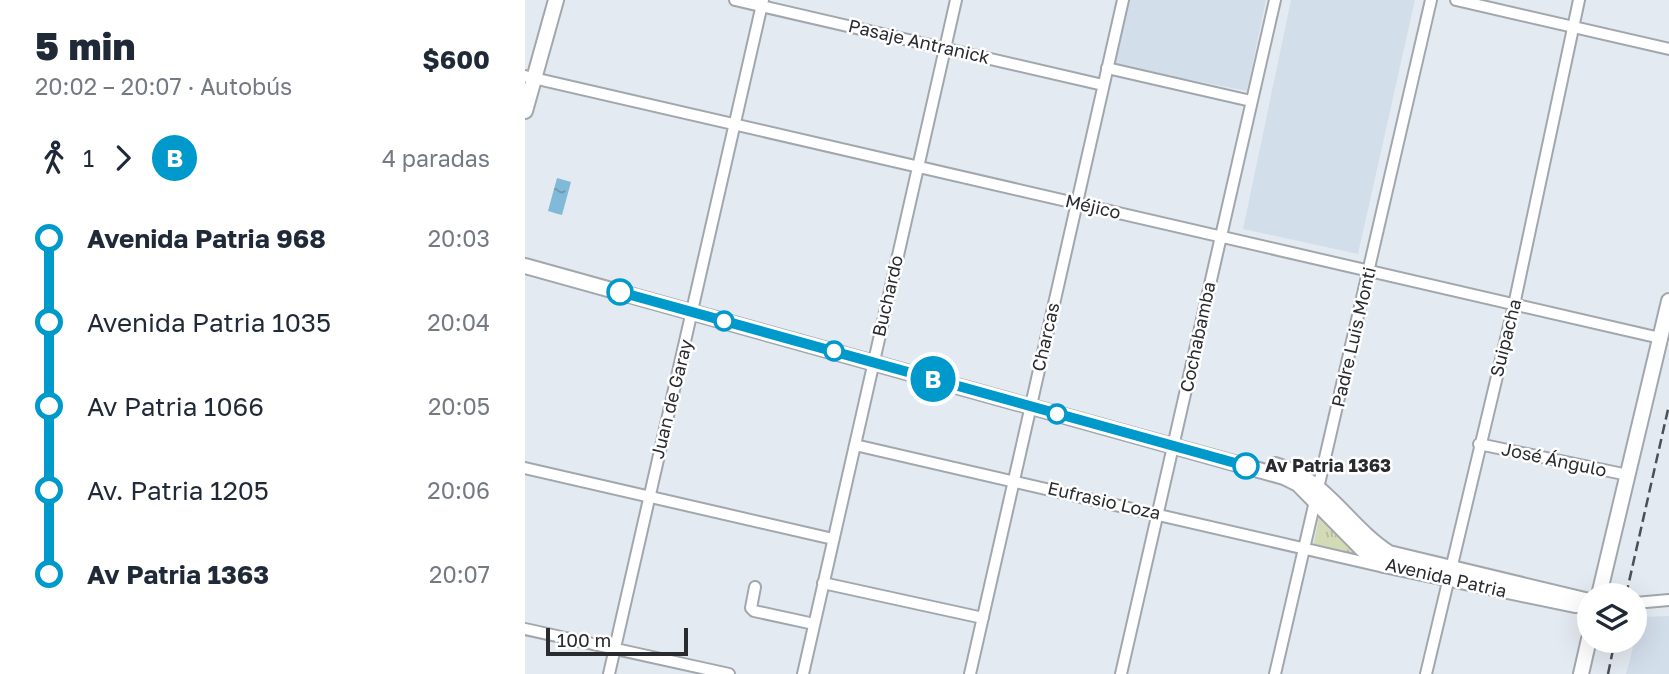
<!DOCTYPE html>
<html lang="es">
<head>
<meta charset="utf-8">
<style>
	:root { --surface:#fff; --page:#f6f6f7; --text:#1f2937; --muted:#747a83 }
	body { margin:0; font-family:"Golos Text",sans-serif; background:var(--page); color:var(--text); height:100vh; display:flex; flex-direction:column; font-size:26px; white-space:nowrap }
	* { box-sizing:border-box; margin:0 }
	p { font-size:23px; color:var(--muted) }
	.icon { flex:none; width:38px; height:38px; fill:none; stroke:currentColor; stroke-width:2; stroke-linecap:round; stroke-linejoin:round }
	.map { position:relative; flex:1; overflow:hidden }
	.panel { display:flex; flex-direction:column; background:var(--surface); width:525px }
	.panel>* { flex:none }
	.badge { padding:0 14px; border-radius:23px; font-size:24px; line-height:46px }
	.fabs { position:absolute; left:1052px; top:583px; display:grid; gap:14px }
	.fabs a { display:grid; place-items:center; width:70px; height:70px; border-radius:50%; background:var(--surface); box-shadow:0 7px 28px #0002; font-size:35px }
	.scale { position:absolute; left:21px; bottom:18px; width:142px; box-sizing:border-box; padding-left:7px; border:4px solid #292b2e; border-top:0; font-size:19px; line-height:24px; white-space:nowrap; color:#292b2e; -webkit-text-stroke:5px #fff; paint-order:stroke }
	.map>.badge { position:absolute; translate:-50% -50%; box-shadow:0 0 0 4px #fff }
	.legs { display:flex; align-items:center; gap:10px; height:77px; padding:0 35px; font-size:23px }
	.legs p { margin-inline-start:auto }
	.overview { display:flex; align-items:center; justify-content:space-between; height:119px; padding:0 35px }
	h1 { font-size:38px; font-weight:800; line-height:52px }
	ul { padding:0 35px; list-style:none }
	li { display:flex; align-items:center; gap:24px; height:84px; font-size:26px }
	li i { display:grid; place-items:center; width:10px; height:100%; margin:0 9px; background:currentColor }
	li i::after { content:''; width:18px; height:18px; margin:-9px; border:5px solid; border-radius:50%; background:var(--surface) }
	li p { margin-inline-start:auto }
	li:first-child i { background:linear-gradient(#0000 50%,currentColor 0) }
	li:last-child i { background:linear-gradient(currentColor 50%,#0000 0) }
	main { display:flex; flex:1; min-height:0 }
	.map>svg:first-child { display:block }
	.built { fill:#d3deeb }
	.grass { fill:url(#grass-tufts) }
	.water { fill:url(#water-ripples) }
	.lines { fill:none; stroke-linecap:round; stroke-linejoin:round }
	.minor-casing { stroke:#a2a7ae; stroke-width:14 }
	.major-casing { stroke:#a2a7ae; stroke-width:18 }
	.minor { stroke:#fff; stroke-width:10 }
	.major { stroke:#fff; stroke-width:14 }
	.rail { stroke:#4c4f53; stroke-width:2.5; stroke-dasharray:10 5; stroke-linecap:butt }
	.line-1-casing { stroke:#fff; stroke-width:16 }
	.line-1 { stroke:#0099cb; stroke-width:10 }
	.stop-1-dot { fill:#fff; stroke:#0099cb; stroke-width:3.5 }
	.labels { text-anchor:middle; stroke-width:5; stroke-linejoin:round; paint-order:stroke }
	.street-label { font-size:18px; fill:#292b2e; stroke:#fff }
	.stop-label { font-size:18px; font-weight:bold; fill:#292b2e; stroke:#fff; text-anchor:start }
</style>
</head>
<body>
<main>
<section class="panel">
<div class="overview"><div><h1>5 min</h1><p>20:02 – 20:07 · Autobús</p></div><b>$600</b></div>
<div class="legs"><svg class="icon" aria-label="walk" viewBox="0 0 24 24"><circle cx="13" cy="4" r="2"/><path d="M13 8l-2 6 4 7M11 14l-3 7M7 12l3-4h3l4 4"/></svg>1<svg class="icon" aria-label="forward" viewBox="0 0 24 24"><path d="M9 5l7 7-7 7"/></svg><b class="badge" style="background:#0099cb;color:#fff">B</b><p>4 paradas</p></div>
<ul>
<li><i style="color:#0099cb"></i><b>Avenida Patria 968</b><p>20:03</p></li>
<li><i style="color:#0099cb"></i><span>Avenida Patria 1035</span><p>20:04</p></li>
<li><i style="color:#0099cb"></i><span>Av Patria 1066</span><p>20:05</p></li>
<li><i style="color:#0099cb"></i><span>Av. Patria 1205</span><p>20:06</p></li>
<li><i style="color:#0099cb"></i><b>Av Patria 1363</b><p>20:07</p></li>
</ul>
</section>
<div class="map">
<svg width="1144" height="674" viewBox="0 0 1144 674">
	<defs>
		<pattern id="grass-tufts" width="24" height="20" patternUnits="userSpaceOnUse" patternTransform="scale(1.75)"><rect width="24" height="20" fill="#d3dab6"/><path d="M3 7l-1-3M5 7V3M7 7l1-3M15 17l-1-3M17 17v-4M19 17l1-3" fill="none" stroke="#b5bb9d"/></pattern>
		<pattern id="water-ripples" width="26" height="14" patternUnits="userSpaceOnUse" patternTransform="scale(1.75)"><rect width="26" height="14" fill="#81b9d8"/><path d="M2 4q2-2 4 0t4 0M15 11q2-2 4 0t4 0" fill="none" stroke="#6a97b0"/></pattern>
	</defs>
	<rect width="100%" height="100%" fill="#e4eaf1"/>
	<path class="built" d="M604 0H741L722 91 589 65Z
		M766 0H890L833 254 718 229Z
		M1144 616V674H1101L1116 617Z"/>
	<path class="grass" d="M794 517 832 556 788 547Z"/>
	<path class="water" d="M32 178 46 182 37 215 23 211Z"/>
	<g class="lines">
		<defs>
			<path id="minor" d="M210 0 578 85
				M931 0 1144 49
				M582 68 726 101
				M0 76 1135 338
				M954 444 1103 475
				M330 445 859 567
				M0 468 308 539
				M298 583 458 618
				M230 587 226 608 229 611 289 624
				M1110 603 1144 600
				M0 629 204 674
				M84 674 238 0
				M278 674 431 0
				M445 674 598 0
				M596 674 750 0
				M750 674 906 0
				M901 674 989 305 1054 0"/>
			<path id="major" d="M0 111 31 0
				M0 266 759 477 773 484 841 553 859 565 1050 605H1064
				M750 465C801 479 822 526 864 553L1064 601
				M1074 595 1144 301
				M1056 674 1064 639"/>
		</defs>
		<use href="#minor" class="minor-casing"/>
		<use href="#major" class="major-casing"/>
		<use href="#minor" class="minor"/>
		<use href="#major" class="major"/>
		<path class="rail" d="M1101 595 1144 405
			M1083 674 1090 640"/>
	</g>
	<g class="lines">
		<defs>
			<path id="line-1" d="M95 292 721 466"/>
		</defs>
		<use href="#line-1" class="line-1-casing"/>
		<use href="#line-1" class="line-1"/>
	</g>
	<g class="stop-1-dot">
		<circle cx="95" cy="292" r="12"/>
		<circle cx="199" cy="321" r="9"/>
		<circle cx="309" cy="351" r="9"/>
		<circle cx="532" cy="414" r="9"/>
		<circle cx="721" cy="466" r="12"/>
	</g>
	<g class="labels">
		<g class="street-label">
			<text transform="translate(394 42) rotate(13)" y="6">Pasaje Antranick</text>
			<text transform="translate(568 207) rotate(13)" y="6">Méjico</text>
			<text transform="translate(363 296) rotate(-77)" y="6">Buchardo</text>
			<text transform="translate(521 337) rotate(-77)" y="6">Charcas</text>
			<text transform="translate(673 337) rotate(-78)" y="6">Cochabamba</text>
			<text transform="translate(829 337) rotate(-77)" y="6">Padre Luis Monti</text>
			<text transform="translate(981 338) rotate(-76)" y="6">Suipacha</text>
			<text transform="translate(147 399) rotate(-76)" y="6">Juan de Garay</text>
			<text transform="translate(1029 460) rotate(12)" y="6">José Ángulo</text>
			<text transform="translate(579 501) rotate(13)" y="6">Eufrasio Loza</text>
			<text transform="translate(921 578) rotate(13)" y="6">Avenida Patria</text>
		</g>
		<g class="stop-label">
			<text x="740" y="472">Av Patria 1363</text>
		</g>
	</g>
</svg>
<div class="fabs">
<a><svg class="icon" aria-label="layers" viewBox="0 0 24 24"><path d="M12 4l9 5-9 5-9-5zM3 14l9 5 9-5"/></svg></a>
</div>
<div class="scale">100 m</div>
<b class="badge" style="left:408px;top:379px;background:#0099cb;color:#fff">B</b>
</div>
</main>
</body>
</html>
